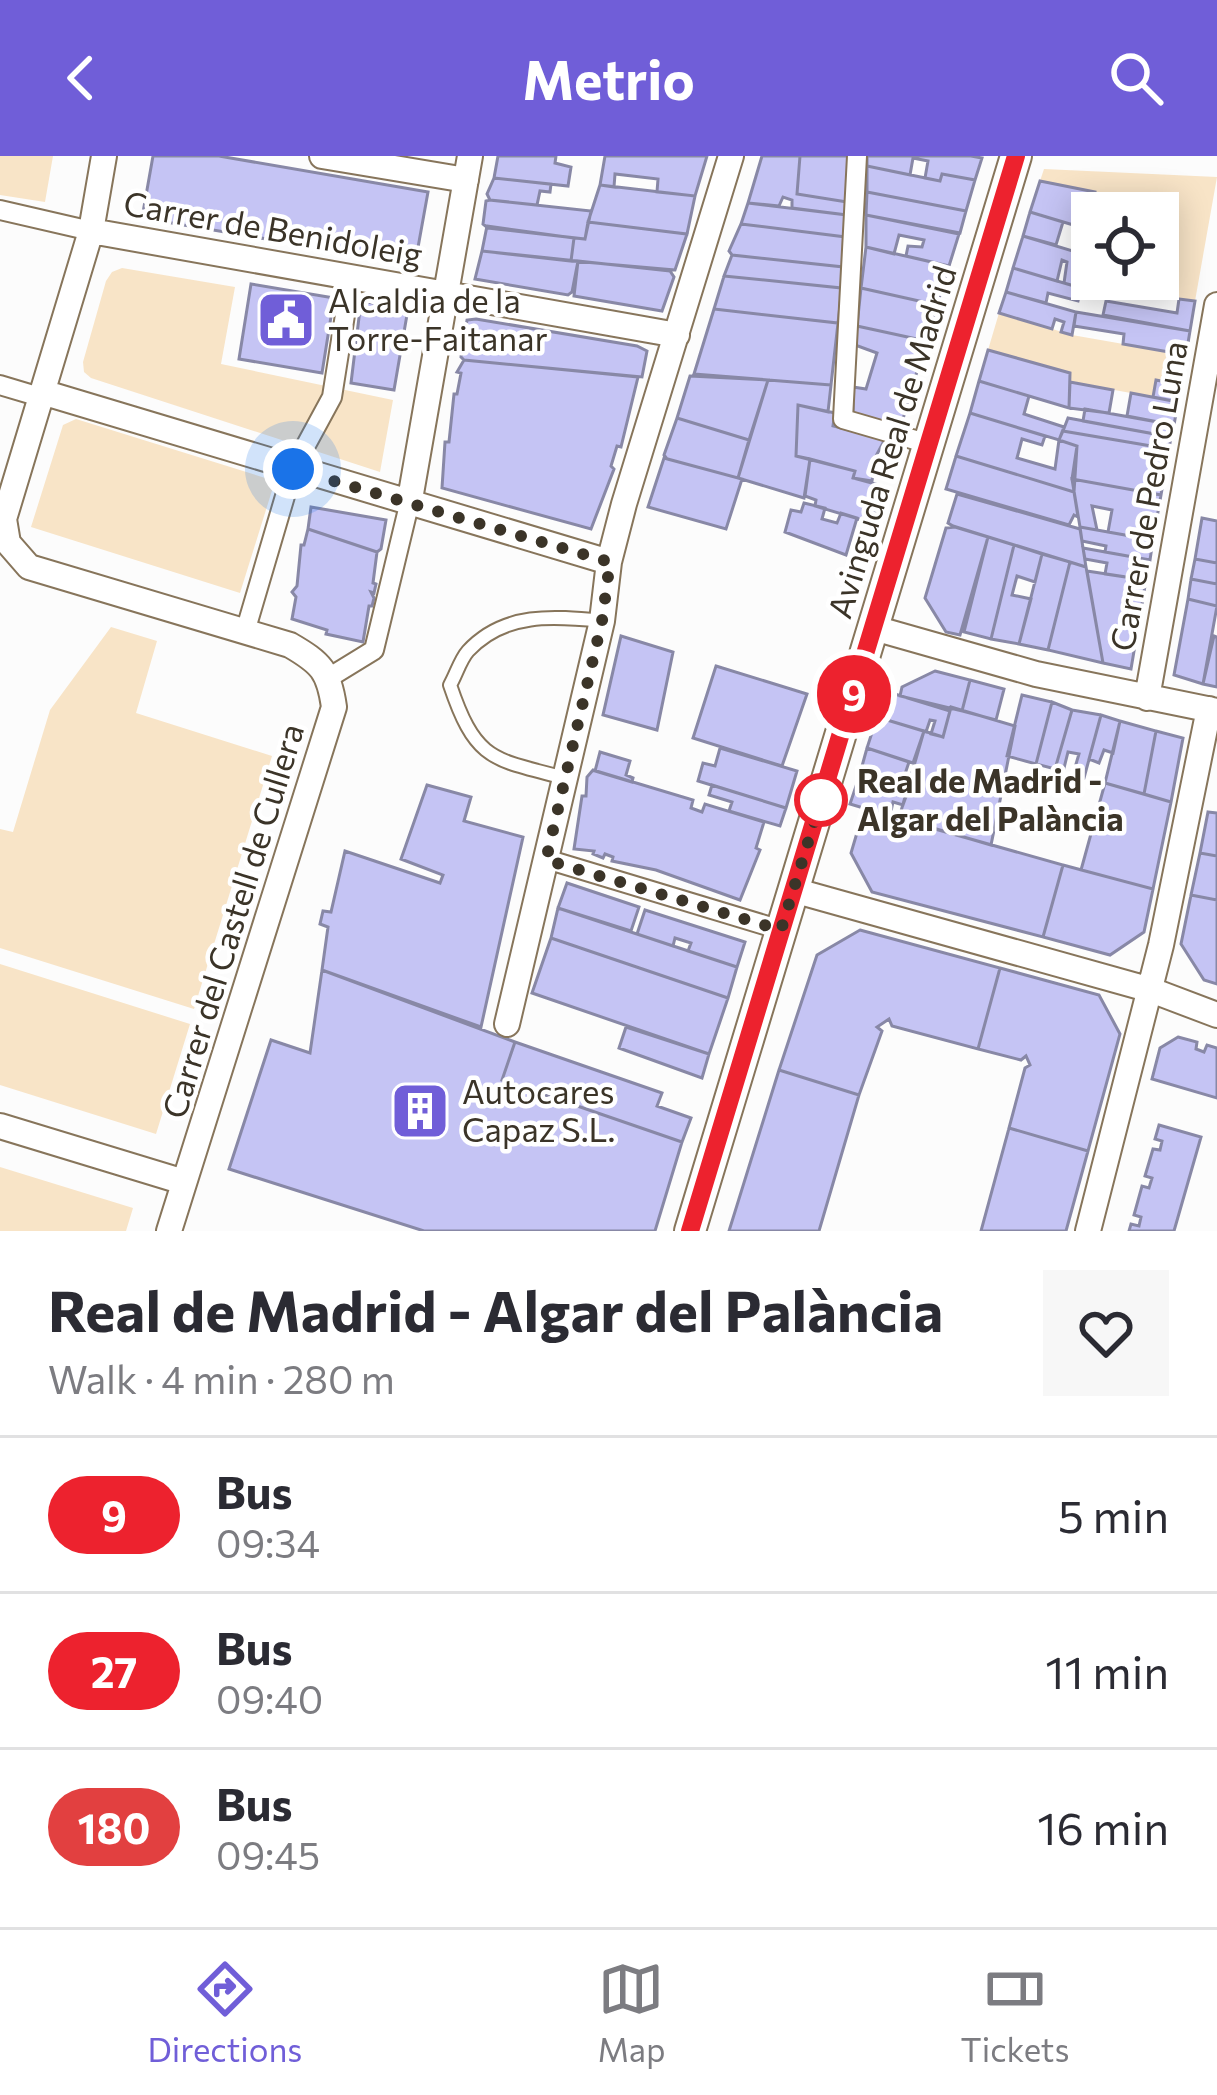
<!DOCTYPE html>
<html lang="en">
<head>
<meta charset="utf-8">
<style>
	:root { --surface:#fff; --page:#f7f7f7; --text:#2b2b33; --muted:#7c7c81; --line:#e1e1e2; --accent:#705ed8 }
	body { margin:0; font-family:Commissioner,sans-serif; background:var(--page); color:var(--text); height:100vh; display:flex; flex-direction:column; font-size:45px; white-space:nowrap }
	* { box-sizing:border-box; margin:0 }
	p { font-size:39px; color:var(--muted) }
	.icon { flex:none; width:66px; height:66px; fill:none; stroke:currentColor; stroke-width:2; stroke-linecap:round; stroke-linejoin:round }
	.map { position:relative; height:1075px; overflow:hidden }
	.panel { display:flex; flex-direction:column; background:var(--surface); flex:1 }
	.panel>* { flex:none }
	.badge { padding:0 24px; border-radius:39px; font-size:42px; line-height:78px }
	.controls { position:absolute; left:1071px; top:36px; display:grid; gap:24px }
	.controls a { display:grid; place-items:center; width:108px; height:108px; border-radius:0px; background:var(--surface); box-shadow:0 6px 30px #0003; font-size:60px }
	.you { position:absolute; width:60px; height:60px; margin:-30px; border:9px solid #fff; border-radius:50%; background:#1a73e8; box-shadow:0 0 0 18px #1a73e833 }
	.map>.badge { position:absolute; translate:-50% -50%; box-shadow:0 0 0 6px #fff }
	.round { display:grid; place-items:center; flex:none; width:126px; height:126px; border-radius:0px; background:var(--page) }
	.overview { display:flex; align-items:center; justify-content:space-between; height:204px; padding:0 48px }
	h1 { font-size:57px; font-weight:700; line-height:90px }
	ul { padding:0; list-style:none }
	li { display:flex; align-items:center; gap:36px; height:156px; padding:0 48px; border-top:3px solid var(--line) }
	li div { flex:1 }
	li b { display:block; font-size:45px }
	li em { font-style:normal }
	li .badge { min-width:132px; font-weight:700; text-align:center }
	header { display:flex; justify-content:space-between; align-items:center; height:156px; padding:0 48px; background:var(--accent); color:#fff; font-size:54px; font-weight:700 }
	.dock { display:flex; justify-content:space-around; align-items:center; height:168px; border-top:3px solid var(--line); background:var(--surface); font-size:33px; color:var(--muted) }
	.dock a { display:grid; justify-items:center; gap:6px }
	.dock .on { color:var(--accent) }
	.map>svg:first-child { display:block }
	.green { fill:#f8e4c7 }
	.building { fill:#c5c4f4; stroke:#8888a6; stroke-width:3 }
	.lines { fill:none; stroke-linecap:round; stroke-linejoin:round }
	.service-casing { stroke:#87755b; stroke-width:16 }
	.pedestrian-casing { stroke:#87755b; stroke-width:22 }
	.minor-casing { stroke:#87755b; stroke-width:28 }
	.tertiary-casing { stroke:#87755b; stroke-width:34 }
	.service { stroke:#fff; stroke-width:12 }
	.pedestrian { stroke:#fff; stroke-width:18 }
	.minor { stroke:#fff; stroke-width:24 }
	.tertiary { stroke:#fff; stroke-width:30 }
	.line-casing { stroke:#fff; stroke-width:27 }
	.line { stroke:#ed222e; stroke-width:18 }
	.walk { stroke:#3b3428; stroke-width:12; stroke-dasharray:0 21.6 }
	.stop-dot { fill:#fff; stroke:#ed222e; stroke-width:6 }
	.labels { text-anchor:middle; stroke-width:9; stroke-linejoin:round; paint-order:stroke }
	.street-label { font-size:33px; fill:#3b3428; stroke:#fff }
	.poi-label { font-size:33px; fill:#3b3428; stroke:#fff; text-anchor:start }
	.stop-label { font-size:33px; font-weight:bold; fill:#3b3428; stroke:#fff; text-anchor:start }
</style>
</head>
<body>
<header><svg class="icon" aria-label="back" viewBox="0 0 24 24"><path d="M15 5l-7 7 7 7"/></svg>Metrio<svg class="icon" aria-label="search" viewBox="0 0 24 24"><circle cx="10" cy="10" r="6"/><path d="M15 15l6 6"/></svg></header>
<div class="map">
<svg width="1217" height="1075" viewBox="0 0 1217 1075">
	<rect width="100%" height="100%" fill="#fcfcfc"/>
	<path class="green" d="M0 0H53L45 46 0 39Z
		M1044 13 1217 21 1195 145 1096 128 1081 132 1092 64V123H1158V57H1093L1095 36 1040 25Z
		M122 112 235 131 221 208 393 244 380 316 91 222 84 216 83 206 106 125 112 116Z
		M999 157 1072 179 1186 199 1181 229 1157 224 1153 241 1070 226 1069 216 988 194Z
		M76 263 275 325 240 437 31 371 63 269Z
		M111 471 157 485 136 557 272 600 194 853 0 792V673L13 676 50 554Z
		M0 808 190 868 156 978 0 929Z
		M0 1011 133 1052 126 1075H0Z"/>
	<path class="building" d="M153 0H219L428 36 415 108 142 62Z
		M498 0H556L555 7 571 11 568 30 494 22Z
		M605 0H707L695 40 657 36 658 23 615 18 614 31 600 29Z
		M762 0H800L797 38 847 46V59L792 52V44L783 41 779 50 748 47Z
		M800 0H848L847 46 797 38Z
		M867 0H971L982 2 975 24 942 18 940 25 925 22 928 5 913 2 910 19 867 10Z
		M867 10 940 25 942 18 975 24 966 55 867 36Z
		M494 22 551 28 550 36 540 35 537 49 490 44 487 38Z
		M1040 25 1095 36 1090 74 1030 56Z
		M600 29 695 40 687 78 588 66Z
		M867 36 966 55 960 77 866 59Z
		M490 44 591 55 585 83 488 72 483 68 486 45Z
		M748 47 847 59 846 81 741 68Z
		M1030 56 1063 66 1056 89 1023 80Z
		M866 59 959 78 949 110 906 100 908 90 922 91 924 84 899 79 894 98 866 91Z
		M588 66 687 78 675 114 571 105 574 82 585 83Z
		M741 68 846 81 844 111 732 99 729 95Z
		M487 70 574 82 571 105 482 95Z
		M1023 80 1086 99 1081 132 1064 127 1067 106 1062 104 1057 125 1013 112Z
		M866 91 949 110 937 149 861 132Z
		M482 95 578 105 572 136 568 139 475 123Z
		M732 99 844 111 842 132 724 120Z
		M578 105 670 115 674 121 662 155 574 140Z
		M1013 112 1081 132 1078 145 1048 137 1046 147 1006 136Z
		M724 120 842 132 838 167 714 153Z
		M251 128 334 142 322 217 239 203Z
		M861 132 937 149 926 185 857 170Z
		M1006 136 1076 156 1072 179 1061 176 1064 166 1055 163 1052 173 999 157Z
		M1179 143 1195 145 1190 175 1103 159 1106 145 1177 157Z
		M361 145 408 153 394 234 351 227Z
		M714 153 838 167 831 229 694 218Z
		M1076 156 1190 175 1186 199 1123 188 1124 178 1074 170Z
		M476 163 637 190 647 195 642 221 464 204 461 201 467 164Z
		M857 170 926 185 900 273 853 262V231L866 233 877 197 855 189Z
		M988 194 1070 217 1069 252 979 225Z
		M464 204 638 221 621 291 617 290 611 310 614 313 591 373 442 332 445 286H449L454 238H457L461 217 457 216Z
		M690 220 768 224 749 284 677 262Z
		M768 224 831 229 828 256 798 249 796 300 810 303 804 342 738 322Z
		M1156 224 1181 229 1178 246 1153 241Z
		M979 225 1029 240 1024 258 1064 271 1059 284 970 257Z
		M1070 226 1113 234 1109 257 1069 252Z
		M1131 237 1178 246 1174 269 1127 260Z
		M798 249 835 257 833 270 881 282 884 285 876 300 872 325 853 322 855 315 796 300Z
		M1085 253 1174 269 1171 281 1083 265Z
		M970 257 1045 280 1042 289 1022 283 1017 302 1055 313 1059 284 1077 290 1074 336 956 300Z
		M677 262 749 284 738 322 667 303 664 299Z
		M1068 262 1171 281 1169 293 1063 275Z
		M1063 275 1169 293 1161 339 1072 323 1077 290 1059 284Z
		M956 300 1074 336 1078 361 1074 359 1069 369 946 333Z
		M664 302 742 323 726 373 648 351Z
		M810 303 855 315 853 322 883 330 872 367 815 350 816 344 805 340Z
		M1072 323 1161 339 1153 384 1108 376 1112 354 1092 350 1097 374 1080 371Z
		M957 338 1080 373 1086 411 953 370 948 367Z
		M804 347 825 352 822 363 837 367 841 357 857 362 846 399 785 376 791 354 801 356Z
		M311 351 386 364 381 393 377 396 308 373Z
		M1202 362 1217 365V407L1195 403Z
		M955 371 988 381 960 479 946 476 925 442 946 372Z
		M1080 371 1153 384 1150 404 1105 396 1106 390 1082 385Z
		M308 373 377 396 373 427 376 428 374 437 371 436 374 442 372 450H369L363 486 326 478 327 474 292 463 296 441 292 436 297 430 301 389H304Z
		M988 381 1014 389 991 483 964 476Z
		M1014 389 1042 398 1035 426 1017 420 1012 439 1031 443 1019 488 991 483Z
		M1083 392 1150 404 1146 424 1105 418 1107 407 1085 403Z
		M1042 398 1070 406 1048 494 1019 488Z
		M1195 403 1217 407V428L1191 423Z
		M1070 406 1086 411 1103 507 1048 494Z
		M1087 415 1146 424 1131 513 1103 507Z
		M1191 423 1217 428V450L1188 443Z
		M1188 443 1217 450 1203 528 1174 519Z
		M621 480 673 496 657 574 603 559Z
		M1214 480 1217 481V531L1203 528Z
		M716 510 807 538 782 610 693 582Z
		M935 515 970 524 962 555 900 540 902 531Z
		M970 524 1004 533 996 564 962 555Z
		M885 535 950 555 943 581 931 578 935 565 930 564 926 576 877 561Z
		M1022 539 1052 546 1036 608 1007 600Z
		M1052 546 1072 554 1055 613 1036 608Z
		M951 551 1015 570 991 689 899 662 924 575 943 581Z
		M1072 554 1101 559 1084 622 1073 618 1079 598 1068 596 1063 616 1055 613Z
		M1101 559 1120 565 1113 597 1104 594 1099 607 1089 603Z
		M877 561 924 575 913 607 867 592Z
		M1120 565 1156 575 1144 638 1105 627Z
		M1156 575 1183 582 1171 646 1144 638Z
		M720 592 797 615 786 652 698 625 703 607 715 610Z
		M867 592 909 606 900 633 859 621Z
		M600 596 630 605 626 619 633 622 632 626 595 615Z
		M593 614 693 644 691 652 702 656 705 648 764 666 756 692 760 694 740 744 656 714 612 705 613 701 605 698 603 702 593 698 594 695 574 693 582 640H586L587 621Z
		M859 621 908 635 903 649 893 646 890 660 850 648Z
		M1105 627 1171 646 1153 733 1081 714Z
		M427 629 471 641 464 665 523 681 481 871 322 814 328 771 320 768 323 755 331 756 345 695 440 727 443 719 401 703Z
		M712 629 786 652 780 670 729 655 732 646 709 639Z
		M864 653 1063 709 1043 781 872 736 851 697Z
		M1208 656 1217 657V700L1200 697Z
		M1200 697 1217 700V744L1191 739Z
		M1063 709 1153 733 1144 776 1110 799 1043 781Z
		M567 727 639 751 631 775 558 752Z
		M1191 739 1217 744V828L1204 824 1181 788Z
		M558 752 737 811 728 842 551 782Z
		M645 754 745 786 737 811 688 795 691 787 675 782 673 790 637 778Z
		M860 774 1000 812 978 893 892 870 889 863 877 871 882 875 859 939 779 914 817 799Z
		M551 782 728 842 709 898 532 837Z
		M1000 812 1099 839 1120 878 1088 995 1009 972 1025 912 1030 909 1026 900 1021 904 978 893Z
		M322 814 515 886 502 924 682 986 655 1075H424L229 1013 271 884 310 897Z
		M626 871 709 898 702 922 619 892Z
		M1178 881 1197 886 1196 893 1204 896 1207 889 1217 892V942L1152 923 1160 892Z
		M515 886 662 937 657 950 691 962 682 986 502 924Z
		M779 914 859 939 819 1075H729Z
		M1159 969 1201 981 1174 1075H1129L1131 1068 1139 1070 1141 1061 1134 1059 1142 1030 1149 1032 1152 1022 1145 1020 1153 993 1160 994 1162 985 1155 983Z
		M1009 972 1088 995 1066 1075H981Z"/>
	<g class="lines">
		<defs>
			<path id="service" d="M565 622C493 603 476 606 450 529 456 519 460 504 468 495 504 456 554 460 601 465"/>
			<path id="pedestrian" d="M857 0 843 263 929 288
				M0 54 91 75
				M0 229 40 241
				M245 476 293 313 332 241 351 121
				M330 521 374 494 409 349
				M546 703 781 774"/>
			<path id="minor" d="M104 0 91 75 4 363 8 387 29 411 290 489C321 507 329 515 334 551L169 1075
				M322 0 466 24
				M91 75 677 179
				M42 236 609 406
				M409 349 470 0
				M874 472 1036 518 1217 555
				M1147 542 1217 149
				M793 734 1151 834 1217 859
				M507 868 602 465 609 406 624 348 731 0
				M0 970 184 1026
				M1088 1075 1161 789 1209 553"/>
			<path id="tertiary" d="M690 1075 1016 0"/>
		</defs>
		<use href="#service" class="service-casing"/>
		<use href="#pedestrian" class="pedestrian-casing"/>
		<use href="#minor" class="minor-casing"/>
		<use href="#tertiary" class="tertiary-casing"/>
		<use href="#service" class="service"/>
		<use href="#pedestrian" class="pedestrian"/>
		<use href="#minor" class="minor"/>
		<use href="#tertiary" class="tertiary"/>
	</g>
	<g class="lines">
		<defs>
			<path id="line" d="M690 1075 1016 0"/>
		</defs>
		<use href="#line" class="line-casing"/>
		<use href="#line" class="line"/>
		<path class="walk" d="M293 313 610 406 602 465 546 704 781 774 821 644"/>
	</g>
	<defs>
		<symbol id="civic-square" viewBox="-11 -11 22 22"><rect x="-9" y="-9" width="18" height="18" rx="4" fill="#705ed8" stroke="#fff"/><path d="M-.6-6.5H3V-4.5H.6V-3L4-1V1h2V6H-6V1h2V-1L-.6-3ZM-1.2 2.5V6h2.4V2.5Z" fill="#fff"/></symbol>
		<symbol id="building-square" viewBox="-11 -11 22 22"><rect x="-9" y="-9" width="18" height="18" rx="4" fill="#705ed8" stroke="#fff"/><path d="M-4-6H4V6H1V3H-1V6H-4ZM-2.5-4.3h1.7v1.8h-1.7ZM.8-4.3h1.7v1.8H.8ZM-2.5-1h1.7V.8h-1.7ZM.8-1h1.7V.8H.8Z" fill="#fff"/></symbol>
	</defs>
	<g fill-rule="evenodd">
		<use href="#civic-square" x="253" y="131" width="66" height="66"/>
		<use href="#building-square" x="387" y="922" width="66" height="66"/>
	</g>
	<circle class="stop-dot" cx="821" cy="644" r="24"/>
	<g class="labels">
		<g class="street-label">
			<text transform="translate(273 73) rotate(10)" y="12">Carrer de Benidoleig</text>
			<text transform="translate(892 286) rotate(-73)" y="12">Avinguda Real de Madrid</text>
			<text transform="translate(1149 340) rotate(-80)" y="12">Carrer de Pedro Luna</text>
			<text transform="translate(233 765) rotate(-73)" y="12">Carrer del Castell de Cullera</text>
		</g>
		<g class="poi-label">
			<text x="328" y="157">Alcaldia de la<tspan x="328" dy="38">Torre-Faitanar</tspan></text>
			<text x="462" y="948">Autocares<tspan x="462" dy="38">Capaz S.L.</tspan></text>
		</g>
		<g class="stop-label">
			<text x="857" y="637">Real de Madrid -<tspan x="857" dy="38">Algar del Palància</tspan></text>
		</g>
	</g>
</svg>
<div class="controls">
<a><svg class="icon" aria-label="locate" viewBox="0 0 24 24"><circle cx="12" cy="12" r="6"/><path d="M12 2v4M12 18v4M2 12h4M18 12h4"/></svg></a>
</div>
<div class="you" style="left:293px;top:313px"></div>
<b class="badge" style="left:854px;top:538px;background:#ed222e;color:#fff">9</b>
</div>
<section class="panel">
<div class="overview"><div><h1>Real de Madrid - Algar del Palància</h1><p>Walk · 4 min · 280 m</p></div><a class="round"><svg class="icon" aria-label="heart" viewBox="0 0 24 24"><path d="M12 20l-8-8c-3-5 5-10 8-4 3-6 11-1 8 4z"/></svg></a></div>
<ul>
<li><span class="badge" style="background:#ed222e;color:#fff">9</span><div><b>Bus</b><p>09:34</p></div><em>5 min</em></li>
<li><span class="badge" style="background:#ed222e;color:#fff">27</span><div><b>Bus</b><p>09:40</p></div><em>11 min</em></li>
<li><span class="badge" style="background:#e24040;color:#fff">180</span><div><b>Bus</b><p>09:45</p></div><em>16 min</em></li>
</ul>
</section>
<nav class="dock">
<a class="on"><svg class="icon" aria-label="directions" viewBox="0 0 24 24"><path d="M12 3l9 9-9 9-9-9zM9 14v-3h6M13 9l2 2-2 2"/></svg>Directions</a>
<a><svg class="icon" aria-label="map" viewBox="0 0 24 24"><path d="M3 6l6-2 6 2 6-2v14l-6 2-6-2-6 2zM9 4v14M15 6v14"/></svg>Map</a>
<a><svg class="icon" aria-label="tickets" viewBox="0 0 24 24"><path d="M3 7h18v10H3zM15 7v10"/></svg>Tickets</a>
</nav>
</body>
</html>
